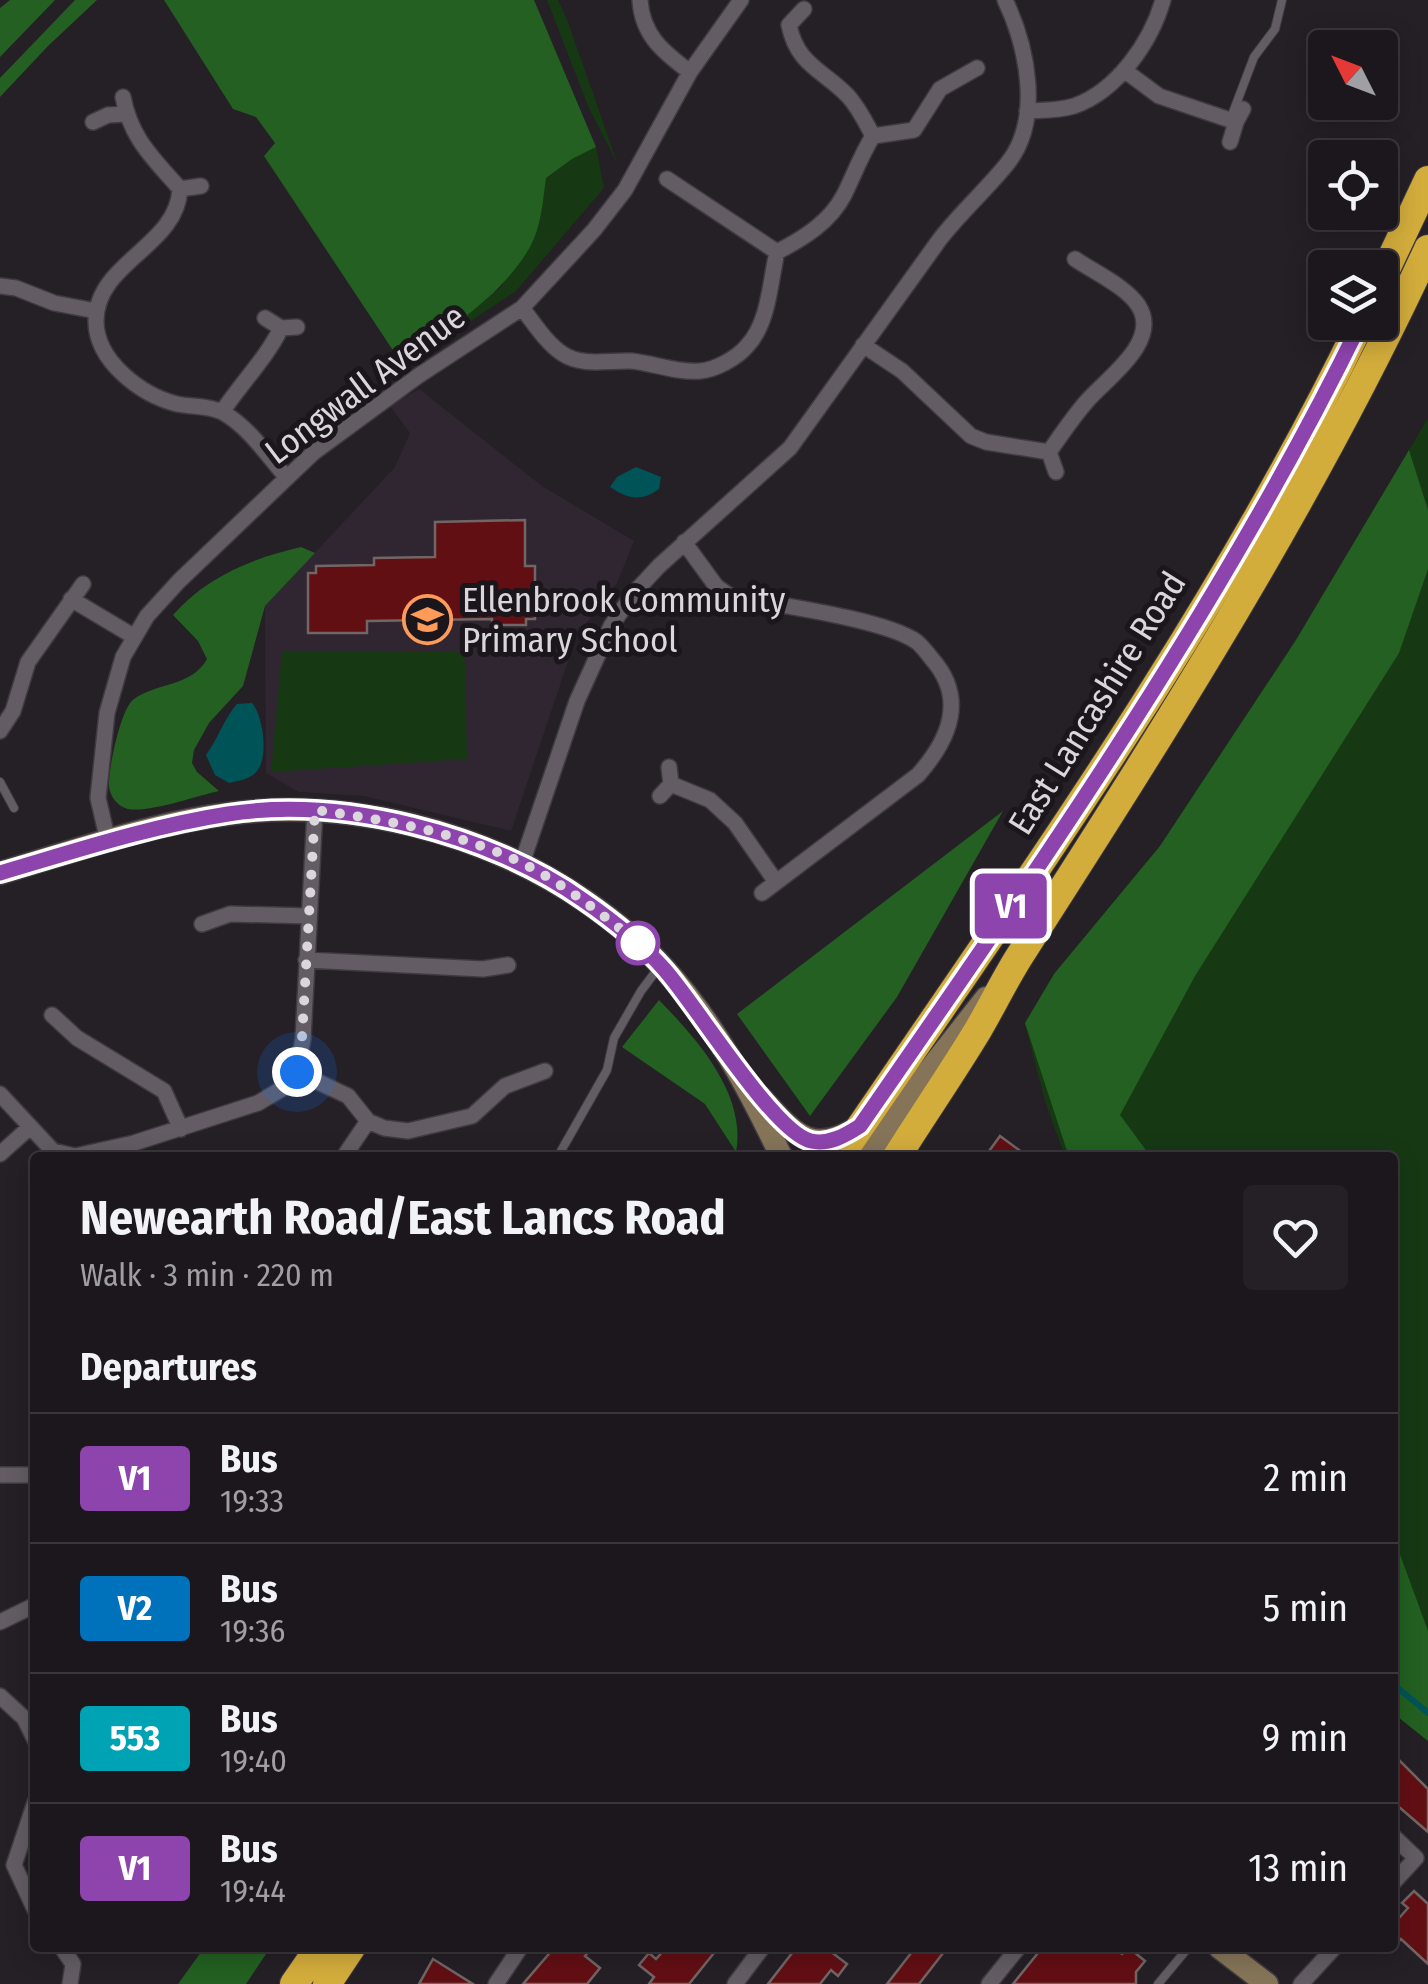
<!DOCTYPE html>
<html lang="en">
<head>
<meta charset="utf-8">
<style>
	:root { --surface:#1c171c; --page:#252025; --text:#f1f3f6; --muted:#a09fa3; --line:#3a363b }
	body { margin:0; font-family:"Fira Sans Condensed",sans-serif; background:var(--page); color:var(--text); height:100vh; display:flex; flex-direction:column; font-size:38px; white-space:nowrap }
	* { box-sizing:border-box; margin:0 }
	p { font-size:32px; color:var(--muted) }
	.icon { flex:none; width:55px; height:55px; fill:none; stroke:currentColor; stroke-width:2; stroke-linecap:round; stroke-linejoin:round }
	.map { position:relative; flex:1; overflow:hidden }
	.panel { position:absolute; left:30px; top:1152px; width:1368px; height:800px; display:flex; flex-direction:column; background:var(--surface); border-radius:10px; box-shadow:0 5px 25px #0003,0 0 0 2px var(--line) }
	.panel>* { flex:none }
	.badge { padding:0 20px; border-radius:8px; font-size:35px; line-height:65px }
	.needle { width:65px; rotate:312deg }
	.fabs { position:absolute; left:1308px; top:30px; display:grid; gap:20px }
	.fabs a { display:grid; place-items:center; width:90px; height:90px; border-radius:10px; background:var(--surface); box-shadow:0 5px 25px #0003,0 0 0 2px var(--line); font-size:50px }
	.you { position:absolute; width:50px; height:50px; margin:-25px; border:8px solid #fff; border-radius:50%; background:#1a73e8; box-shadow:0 0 0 15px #1a73e833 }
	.map>.badge { position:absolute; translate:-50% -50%; box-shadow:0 0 0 5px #fff }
	h2 { padding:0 50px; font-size:38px; line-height:90px }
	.round { display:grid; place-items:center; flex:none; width:105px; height:105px; border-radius:10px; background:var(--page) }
	.head { display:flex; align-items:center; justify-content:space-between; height:170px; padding:0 50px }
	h1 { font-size:48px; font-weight:700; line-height:75px }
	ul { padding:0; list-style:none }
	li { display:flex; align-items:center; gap:30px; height:130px; padding:0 50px; border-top:2px solid var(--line) }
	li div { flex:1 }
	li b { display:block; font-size:38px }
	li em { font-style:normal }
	li .badge { min-width:110px; font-weight:700; text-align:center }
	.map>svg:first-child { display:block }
	.built { fill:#302632 }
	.green { fill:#163914 }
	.forest { fill:#236021 }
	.water { fill:#005458 }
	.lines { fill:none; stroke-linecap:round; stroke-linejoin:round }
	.stream { stroke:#005458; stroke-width:6 }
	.building { fill:#620f14; stroke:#726665; stroke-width:2.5 }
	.lane-casing { stroke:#3f3a40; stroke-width:10 }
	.street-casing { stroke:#3f3a40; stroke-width:18 }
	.secondary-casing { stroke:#3f3a40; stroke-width:25 }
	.highway-casing { stroke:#3f3a40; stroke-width:30 }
	.lane { stroke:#635c64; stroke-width:8 }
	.street { stroke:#635c64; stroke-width:15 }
	.secondary { stroke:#857458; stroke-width:22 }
	.highway { stroke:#d3ad3c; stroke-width:28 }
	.line-casing { stroke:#fff; stroke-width:22 }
	.line { stroke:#8e44ad; stroke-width:15 }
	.walk { stroke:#dad6db; stroke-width:10; stroke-dasharray:0 18 }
	.stop-dot { fill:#fff; stroke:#8e44ad; stroke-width:5 }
	.labels { text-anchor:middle; stroke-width:10; stroke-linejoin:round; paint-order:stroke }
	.street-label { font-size:35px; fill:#dad6db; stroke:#1b161c }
	.poi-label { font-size:35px; fill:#dad6db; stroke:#1b161c; text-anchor:start }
</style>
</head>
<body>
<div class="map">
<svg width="1428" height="1984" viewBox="0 0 1428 1984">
	<rect width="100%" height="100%" fill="#251f26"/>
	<path class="built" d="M419 389 542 486 634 541 617 583 577 635 511 831 364 796 299 792 266 773 265 606 395 467 410 433 390 406Z"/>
	<path class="green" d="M547 0H558L568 22 618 165 588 106Z
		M596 147 604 188 516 291 418 356 416 353 502 286 541 214 546 178 572 159Z
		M1428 418V1741L1393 1713 1392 1158 1065 1157 1045 1101 1025 1024 1054 974 1160 846 1296 640Z
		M282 651H462L465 661 467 759 271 772Z"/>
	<path class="forest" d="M10 0H55L0 57V8Z
		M75 0H97L48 46 0 97V78Z
		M164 0H534L596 147 572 159 546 178C543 201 541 227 530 247 501 298 446 329 402 364L264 156 275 143 256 117 233 109Z
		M1409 450 1428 510V569L1399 653 1195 976 1120 1115 1151 1157H1069L1025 1023 1054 974 1160 846 1296 640Z
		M301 547 315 553 265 606 243 686 209 723 194 750 192 763 197 772 219 791C196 796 149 813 128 809 118 807 110 796 109 787 108 770 121 707 134 699 158 682 191 687 207 659L198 641 173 615C206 577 253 558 301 547Z
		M1003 811 897 997 810 1116 737 1014Z
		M659 1000C696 1038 747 1094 736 1152L705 1104 622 1047Z
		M1393 1535 1428 1631V1741L1393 1713Z
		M204 1948H270L246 1984H178Z"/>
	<path class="water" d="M636 467 661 477 659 489C641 502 628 499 610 487L617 477Z
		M252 703C263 716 268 753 259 768 253 779 240 780 229 783L215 775 206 755C219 737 223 720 237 704Z"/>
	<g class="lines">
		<path class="stream" d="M1392 1683 1428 1713"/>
	</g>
	<path class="building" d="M525 520V566H535V619H526V625H492V619L367 621V633H308V573H316V566L374 565V558L435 557V522Z
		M1000 1136 1030 1158H984Z
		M1392 1753 1428 1789V1832L1392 1801Z
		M1414 1891 1428 1904V1964L1401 1939 1392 1948V1926L1408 1908 1402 1903Z
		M554 1948H592L585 1956 600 1968 587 1984H523Z
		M666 1948H718L689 1984H649L654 1977 639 1965 649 1953 656 1959Z
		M796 1948H826L847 1964 838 1976 831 1970 820 1984H768Z
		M915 1948H947L919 1984H887Z
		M1042 1948H1114L1122 1954 1129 1948 1145 1961 1136 1972V1984H1013Z
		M433 1959 473 1984H419Z"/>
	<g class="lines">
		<defs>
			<path id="lane" d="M1232 115 1254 57 1275 29 1282 0
				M0 782 14 808
				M561 1151 607 1070 614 1038 641 991 659 967
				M1158 1984 1188 1948"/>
			<path id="street" d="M640 0C642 35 663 52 690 72
				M804 9 789 25C797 65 823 70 848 96 859 108 866 123 873 136
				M1124 70 1159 96 1236 122
				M123 97C131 139 153 158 180 189 177 247 96 262 96 321 96 361 141 395 177 404 191 407 207 405 222 412 248 426 268 456 287 478
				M1027 111C1043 110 1058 111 1074 106 1117 91 1151 42 1163 0
				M93 122 108 115 126 114
				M1230 142 1236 122 1243 109
				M667 179 777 252
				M180 189 201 186
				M0 286 16 288 54 303 96 311
				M522 308C534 323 546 343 563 354 583 367 608 360 631 361 653 363 677 373 700 371 715 370 737 358 747 346 769 323 770 282 777 252 804 238 830 222 844 195 854 175 861 155 873 136L914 130 940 89 977 68
				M265 318 281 328 297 327
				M863 345 902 371 971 436 986 442 1049 452 1056 472
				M222 412C241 383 266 359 281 328
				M1049 452C1061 435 1073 417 1087 401 1107 378 1162 341 1138 305 1125 286 1094 272 1075 259
				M684 542 716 586 730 596C771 604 886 619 917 642 922 646 928 654 932 659 967 699 949 740 918 775L762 893
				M71 599 133 636
				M0 731 13 711 28 662 83 584
				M671 784 710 800 735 823 776 882
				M660 796 671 784 669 767
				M108 841 98 798 107 713 123 657 147 616 179 581 313 453 418 376 522 308 594 230 625 190 690 72 741 0
				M522 863 577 701 611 626 633 594 659 566 790 448 940 239C961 212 986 190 1007 164 1043 120 1027 46 1005 0
				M202 924 230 914 309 916
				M306 960 483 969 508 965
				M52 1015 77 1038 164 1091 181 1129
				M297 1072 348 1096 368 1121 384 1128 408 1131 472 1116 505 1086 545 1071
				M0 1094 53 1151 75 1156 134 1143 258 1103 283 1088 297 1072 303 1039 315 810
				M0 1154 29 1128
				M343 1158 368 1121
				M0 1475H35
				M0 1622 35 1605
				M0 1696 24 1718 35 1740
				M35 1802 14 1865 35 1910
				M1392 1835 1416 1858 1392 1884
				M62 1948 73 1964 70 1984
				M496 1984 520 1948
				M735 1984 762 1948
				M989 1984 1018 1948
				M1301 1984 1334 1948"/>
			<path id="secondary" d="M0 873C77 850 155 822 235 813 387 795 556 854 662 966 714 1022 749 1089 782 1158
				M760 1097C794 1133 811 1158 860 1126
				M868 1158 916 1087 986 998
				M1220 1948 1267 1984"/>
			<path id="highway" d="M1380 282 1428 180
				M839 1158C1023 887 1218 618 1361 322
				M896 1158C923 1115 952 1073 978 1030 992 1006 1004 981 1019 957 1166 728 1313 498 1428 249
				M294 1984 319 1948
				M327 1984 351 1948"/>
		</defs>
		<use href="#lane" class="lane-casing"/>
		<use href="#street" class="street-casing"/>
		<use href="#secondary" class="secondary-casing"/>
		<use href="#highway" class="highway-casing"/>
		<use href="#lane" class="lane"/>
		<use href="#street" class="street"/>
		<use href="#secondary" class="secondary"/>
		<use href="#highway" class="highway"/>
	</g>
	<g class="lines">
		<defs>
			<path id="line" d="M0 873C75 851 151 826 228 814 342 796 490 834 583 900 612 920 641 943 664 969 695 1003 774 1133 811 1141 829 1145 846 1135 860 1126 1039 868 1223 605 1361 322"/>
		</defs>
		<use href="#line" class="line-casing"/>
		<use href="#line" class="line"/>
		<path class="walk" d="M297 1072 302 1038 315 810C386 820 459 832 524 864 565 885 602 914 638 943"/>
	</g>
	<defs>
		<symbol id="school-ring" viewBox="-11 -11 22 22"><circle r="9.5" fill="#1b161c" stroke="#fe9b58" stroke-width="1.5"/><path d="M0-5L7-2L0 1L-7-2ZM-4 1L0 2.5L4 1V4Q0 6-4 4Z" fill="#fe9b58"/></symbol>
	</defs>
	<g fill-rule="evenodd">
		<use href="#school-ring" x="400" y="592" width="55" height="55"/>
	</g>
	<circle class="stop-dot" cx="638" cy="943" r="20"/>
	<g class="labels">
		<g class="street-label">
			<text transform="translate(365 384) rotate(-37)" y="12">Longwall Avenue</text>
			<text transform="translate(1097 703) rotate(-58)" y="12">East Lancashire Road</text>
		</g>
		<g class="poi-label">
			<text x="462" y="612">Ellenbrook Community<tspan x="462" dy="40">Primary School</tspan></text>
		</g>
	</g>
</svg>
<div class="fabs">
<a><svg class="needle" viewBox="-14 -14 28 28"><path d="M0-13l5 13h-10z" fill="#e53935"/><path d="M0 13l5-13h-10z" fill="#a09fa3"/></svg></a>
<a><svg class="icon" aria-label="locate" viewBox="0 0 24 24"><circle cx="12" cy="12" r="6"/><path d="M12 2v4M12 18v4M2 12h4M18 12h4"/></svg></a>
<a><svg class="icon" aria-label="layers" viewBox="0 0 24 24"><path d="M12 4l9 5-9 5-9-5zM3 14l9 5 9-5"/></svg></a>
</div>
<div class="you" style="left:297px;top:1072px"></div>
<b class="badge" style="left:1011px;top:906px;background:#8e44ad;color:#fff">V1</b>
<section class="panel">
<div class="head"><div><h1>Newearth Road/East Lancs Road</h1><p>Walk · 3 min · 220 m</p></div><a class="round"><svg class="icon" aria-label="heart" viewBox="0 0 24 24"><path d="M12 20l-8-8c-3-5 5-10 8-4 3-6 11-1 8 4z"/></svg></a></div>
<h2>Departures</h2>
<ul>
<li><span class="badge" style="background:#8e44ad;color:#fff">V1</span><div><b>Bus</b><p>19:33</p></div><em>2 min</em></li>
<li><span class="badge" style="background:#0072bc;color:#fff">V2</span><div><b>Bus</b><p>19:36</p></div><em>5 min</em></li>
<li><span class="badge" style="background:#00a3b4;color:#fff">553</span><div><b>Bus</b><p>19:40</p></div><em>9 min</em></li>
<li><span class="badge" style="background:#8e44ad;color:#fff">V1</span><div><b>Bus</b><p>19:44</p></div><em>13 min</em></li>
</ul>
</section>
</div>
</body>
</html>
